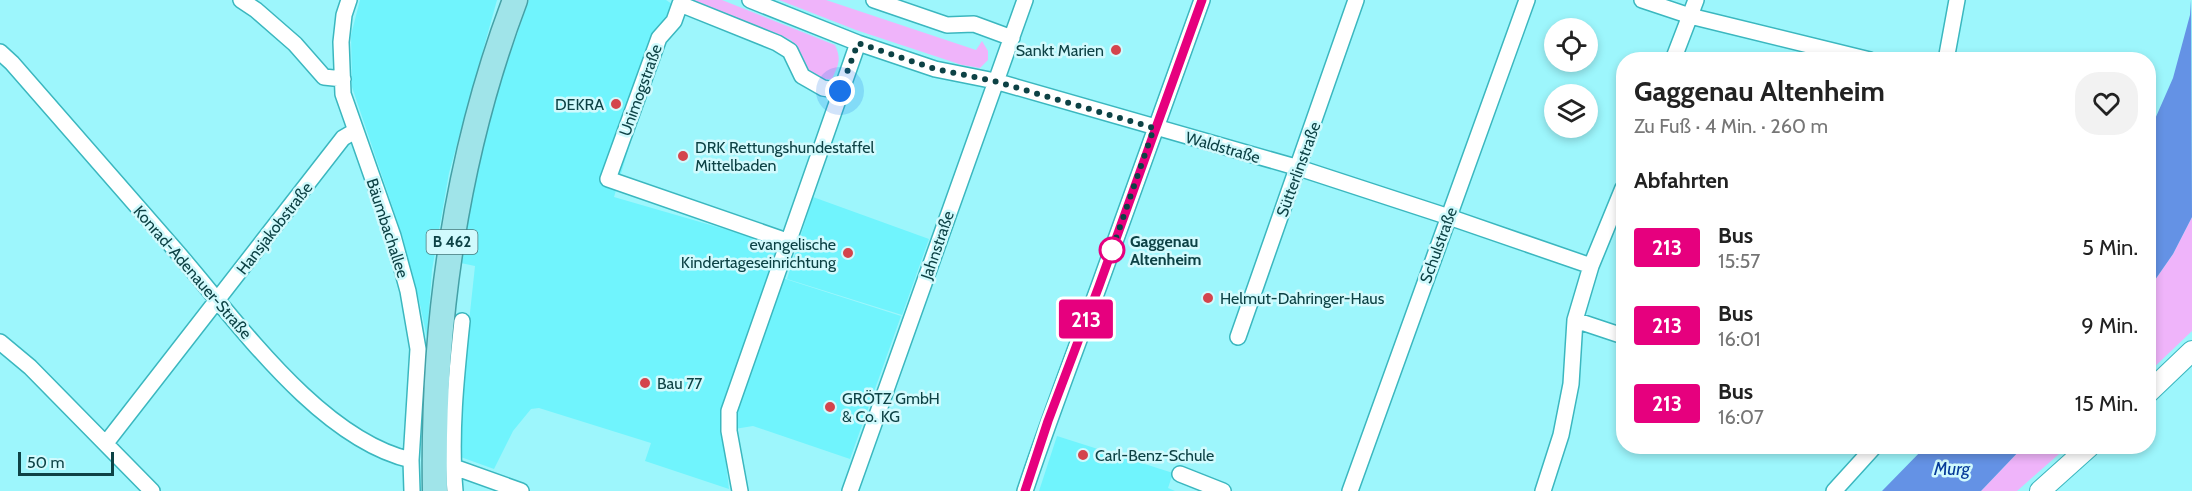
<!DOCTYPE html>
<html lang="de">
<head>
<meta charset="utf-8">
<style>
	:root { --surface:#fff; --page:#f2f2f2; --text:#222; --muted:#767676 }
	body { margin:0; font-family:Cabin,sans-serif; background:var(--page); color:var(--text); height:100vh; display:flex; flex-direction:column; font-size:22px; white-space:nowrap }
	* { box-sizing:border-box; margin:0 }
	p { font-size:20px; color:var(--muted) }
	.icon { flex:none; width:33px; height:33px; fill:none; stroke:currentColor; stroke-width:2; stroke-linecap:round; stroke-linejoin:round }
	.map { position:relative; flex:1; overflow:hidden }
	.panel { position:absolute; left:1616px; top:52px; width:540px; height:402px; display:flex; flex-direction:column; background:var(--surface); border-radius:24px; box-shadow:0 3px 9px #0003 }
	.panel>* { flex:none }
	.badge { padding:0 12px; border-radius:4px; font-size:21px; line-height:39px }
	.buttons { position:absolute; left:1544px; top:18px; display:grid; gap:12px }
	.buttons a { display:grid; place-items:center; width:54px; height:54px; border-radius:50%; background:var(--surface); box-shadow:0 3px 9px #0003; font-size:30px }
	.scale { position:absolute; left:18px; bottom:15px; width:96px; box-sizing:border-box; padding-left:6px; border:3px solid #0d4245; border-top:0; font-size:16px; line-height:21px; white-space:nowrap; color:#0d4245; -webkit-text-stroke:4px #d1fafd; paint-order:stroke }
	.you { position:absolute; width:30px; height:30px; margin:-15px; border:4px solid #fff; border-radius:50%; background:#1a73e8; box-shadow:0 0 0 9px #1a73e833 }
	.map>.badge { position:absolute; translate:-50% -50%; box-shadow:0 0 0 3px #fff }
	h2 { padding:0 18px; font-size:22px; line-height:54px }
	.round { display:grid; place-items:center; flex:none; width:63px; height:63px; border-radius:24px; background:var(--page) }
	.headline { display:flex; align-items:center; justify-content:space-between; height:102px; padding:0 18px }
	h1 { font-size:28px; font-weight:800; line-height:45px }
	ul { padding:0; list-style:none }
	li { display:flex; align-items:center; gap:18px; height:78px; padding:0 18px }
	li div { flex:1 }
	li b { display:block; font-size:22px }
	li em { font-style:normal }
	li .badge { min-width:66px; font-weight:700; text-align:center }
	.map>svg:first-child { display:block }
	.built { fill:#70f4fd }
	.green { fill:#efb4fa }
	.water { fill:#6492e5 }
	.lines { fill:none; stroke-linecap:round; stroke-linejoin:round }
	.minor-casing { stroke:#3bb7bf; stroke-width:18 }
	.tertiary-casing { stroke:#3bb7bf; stroke-width:22 }
	.primary-casing { stroke:#44a0a6; stroke-width:27 }
	.minor { stroke:#fff; stroke-width:15 }
	.tertiary { stroke:#fff; stroke-width:20 }
	.primary { stroke:#a0e4e9; stroke-width:24 }
	.line-casing { stroke:#fff; stroke-width:14 }
	.line { stroke:#e6007e; stroke-width:9 }
	.walk { stroke:#0d4245; stroke-width:6; stroke-dasharray:0 10.8 }
	.poi-dot { fill:#d4444c; stroke:#d1fafd; stroke-width:2 }
	.stop-dot { fill:#fff; stroke:#e6007e; stroke-width:3 }
	.labels { text-anchor:middle; stroke-width:5; stroke-linejoin:round; paint-order:stroke }
	.shield { fill:#d1fafd; stroke:#48797c; stroke-width:1.5 }
	.shield-label { font-size:15px; font-weight:bold; fill:#0d4245 }
	.poi-label { font-size:16px; fill:#0d4245; stroke:#d1fafd; text-anchor:start }
	.street-label { font-size:16px; fill:#0d4245; stroke:#d1fafd }
	.stop-label { font-size:16px; font-weight:bold; fill:#0d4245; stroke:#d1fafd; text-anchor:start }
	.water-label { font-size:18px; font-style:italic; fill:#053b9a; stroke:#d1fafd }
</style>
</head>
<body>
<div class="map">
<svg width="2192" height="491" viewBox="0 0 2192 491">
	<rect width="100%" height="100%" fill="#9df6fc"/>
	<path class="built" d="M360 0H497L449 173 432 270 427 338 419 300 401 232 352 87 351 35Z
		M529 0H666L672 4 614 197 786 247 776 276 901 316 850 459 753 426 722 431 729 489 645 461 651 443 539 408 531 409 513 431 494 469 458 456 465 359 475 266 456 262 485 127Z
		M813 197 929 239 902 315 787 279Z
		M1057 436 1173 473 1168 488 1175 491H1039Z"/>
	<path class="green" d="M683 0H722L835 45C842 60 838 65 832 79 809 82 801 57 791 40Z
		M779 0H826L976 50 982 41 988 51V60L980 68 962 65 856 30Z
		M2192 217V331L2148 373V290L2173 254Z
		M2023 447H2067L2017 491H1981Z"/>
	<path class="water" d="M2191 0 2192 217 2173 254 2148 290V135L2173 78 2190 15Z
		M1925 447H2023L1981 491H1882Z"/>
	<g class="lines">
		<defs>
			<path id="minor" d="M241 0 256 10 295 44 324 77 343 79
				M349 0 344 15 341 42 343 94 393 236 408 291 418 349 411 460 412 491
				M750 0 858 43 935 69 995 81 1299 168 1449 217 1591 266
				M874 0 947 25 974 24 1012 38
				M1642 0 1690 16 1870 60
				M0 52 12 63C67 126 122 189 177 252 237 321 319 439 411 460
				M1673 60 1696 0
				M1946 60 1957 0
				M787 241 608 179 659 38 674 21 680 4 777 43 790 51 802 76 823 88 840 91
				M1575 320 1623 336
				M1238 337 1356 0
				M0 342 30 367 152 491
				M106 443 343 138 355 131
				M454 467 521 491
				M1180 474 1223 491
				M455 491C450 435 456 378 462 321
				M740 491 729 431V411L858 43
				M850 491 1025 0
				M1025 491C1048 422 1074 354 1099 286 1134 191 1167 95 1202 0
				M1350 491 1527 0
				M1543 491 1561 435 1571 384 1575 320 1591 266 1623 188
				M1834 491 1874 447"/>
			<path id="tertiary" d="M2148 393 2192 351
				M2040 491 2089 447"/>
			<path id="primary" d="M435 491C432 325 456 156 515 0"/>
		</defs>
		<use href="#minor" class="minor-casing"/>
		<use href="#tertiary" class="tertiary-casing"/>
		<use href="#primary" class="primary-casing"/>
		<use href="#minor" class="minor"/>
		<use href="#tertiary" class="tertiary"/>
		<use href="#primary" class="primary"/>
	</g>
	<g class="lines">
		<defs>
			<path id="line" d="M1025 491 1048 421 1099 286 1202 0"/>
		</defs>
		<use href="#line" class="line-casing"/>
		<use href="#line" class="line"/>
		<path class="walk" d="M840 91 858 43 935 69 994 81 1154 128 1112 250"/>
	</g>
	<g class="poi-dot">
		<circle cx="1116" cy="50" r="6"/>
		<circle cx="616" cy="104" r="6"/>
		<circle cx="683" cy="156" r="6"/>
		<circle cx="848" cy="253" r="6"/>
		<circle cx="1208" cy="298" r="6"/>
		<circle cx="645" cy="383" r="6"/>
		<circle cx="830" cy="407" r="6"/>
		<circle cx="1083" cy="455" r="6"/>
	</g>
	<circle class="stop-dot" cx="1112" cy="250" r="12"/>
	<g class="labels">
		<rect class="shield" x="426.5" y="230" width="51" height="24" rx="4.5"/>
		<g class="shield-label">
			<text x="452" y="247">B 462</text>
		</g>
		<g class="poi-label">
			<text x="1104" y="56" text-anchor="end">Sankt Marien</text>
			<text x="604" y="110" text-anchor="end">DEKRA</text>
			<text x="695" y="153">DRK Rettungshundestaffel<tspan x="695" dy="18">Mittelbaden</tspan></text>
			<text x="836" y="250" text-anchor="end">evangelische<tspan x="836" dy="18">Kindertageseinrichtung</tspan></text>
			<text x="1220" y="304">Helmut-Dahringer-Haus</text>
			<text x="657" y="389">Bau 77</text>
			<text x="842" y="404">GRÖTZ GmbH<tspan x="842" dy="18">&amp; Co. KG</tspan></text>
			<text x="1095" y="461">Carl-Benz-Schule</text>
		</g>
		<g class="street-label">
			<text transform="translate(640 90) rotate(-70)" y="6">Unimogstraße</text>
			<text transform="translate(1223 147) rotate(16)" y="6">Waldstraße</text>
			<text transform="translate(1298 169) rotate(-70)" y="6">Sütterlinstraße</text>
			<text transform="translate(274 228) rotate(-52)" y="6">Hansjakobstraße</text>
			<text transform="translate(388 228) rotate(72)" y="6">Bäumbachallee</text>
			<text transform="translate(937 245) rotate(-71)" y="6">Jahnstraße</text>
			<text transform="translate(1438 245) rotate(-70)" y="6">Schulstraße</text>
			<text transform="translate(193 272) rotate(49)" y="6">Konrad-Adenauer-Straße</text>
		</g>
		<g class="stop-label">
			<text x="1130" y="247">Gaggenau<tspan x="1130" dy="18">Altenheim</tspan></text>
		</g>
		<g class="water-label">
			<text x="1952" y="475">Murg</text>
		</g>
	</g>
</svg>
<div class="buttons">
<a><svg class="icon" aria-label="locate" viewBox="0 0 24 24"><circle cx="12" cy="12" r="6"/><path d="M12 2v4M12 18v4M2 12h4M18 12h4"/></svg></a>
<a><svg class="icon" aria-label="layers" viewBox="0 0 24 24"><path d="M12 4l9 5-9 5-9-5zM3 14l9 5 9-5"/></svg></a>
</div>
<div class="scale">50 m</div>
<div class="you" style="left:840px;top:91px"></div>
<b class="badge" style="left:1086px;top:319px;background:#e6007e;color:#fff">213</b>
<section class="panel">
<div class="headline"><div><h1>Gaggenau Altenheim</h1><p>Zu Fuß · 4 Min. · 260 m</p></div><a class="round"><svg class="icon" aria-label="heart" viewBox="0 0 24 24"><path d="M12 20l-8-8c-3-5 5-10 8-4 3-6 11-1 8 4z"/></svg></a></div>
<h2>Abfahrten</h2>
<ul>
<li><span class="badge" style="background:#e6007e;color:#fff">213</span><div><b>Bus</b><p>15:57</p></div><em>5 Min.</em></li>
<li><span class="badge" style="background:#e6007e;color:#fff">213</span><div><b>Bus</b><p>16:01</p></div><em>9 Min.</em></li>
<li><span class="badge" style="background:#e6007e;color:#fff">213</span><div><b>Bus</b><p>16:07</p></div><em>15 Min.</em></li>
</ul>
</section>
</div>
</body>
</html>
